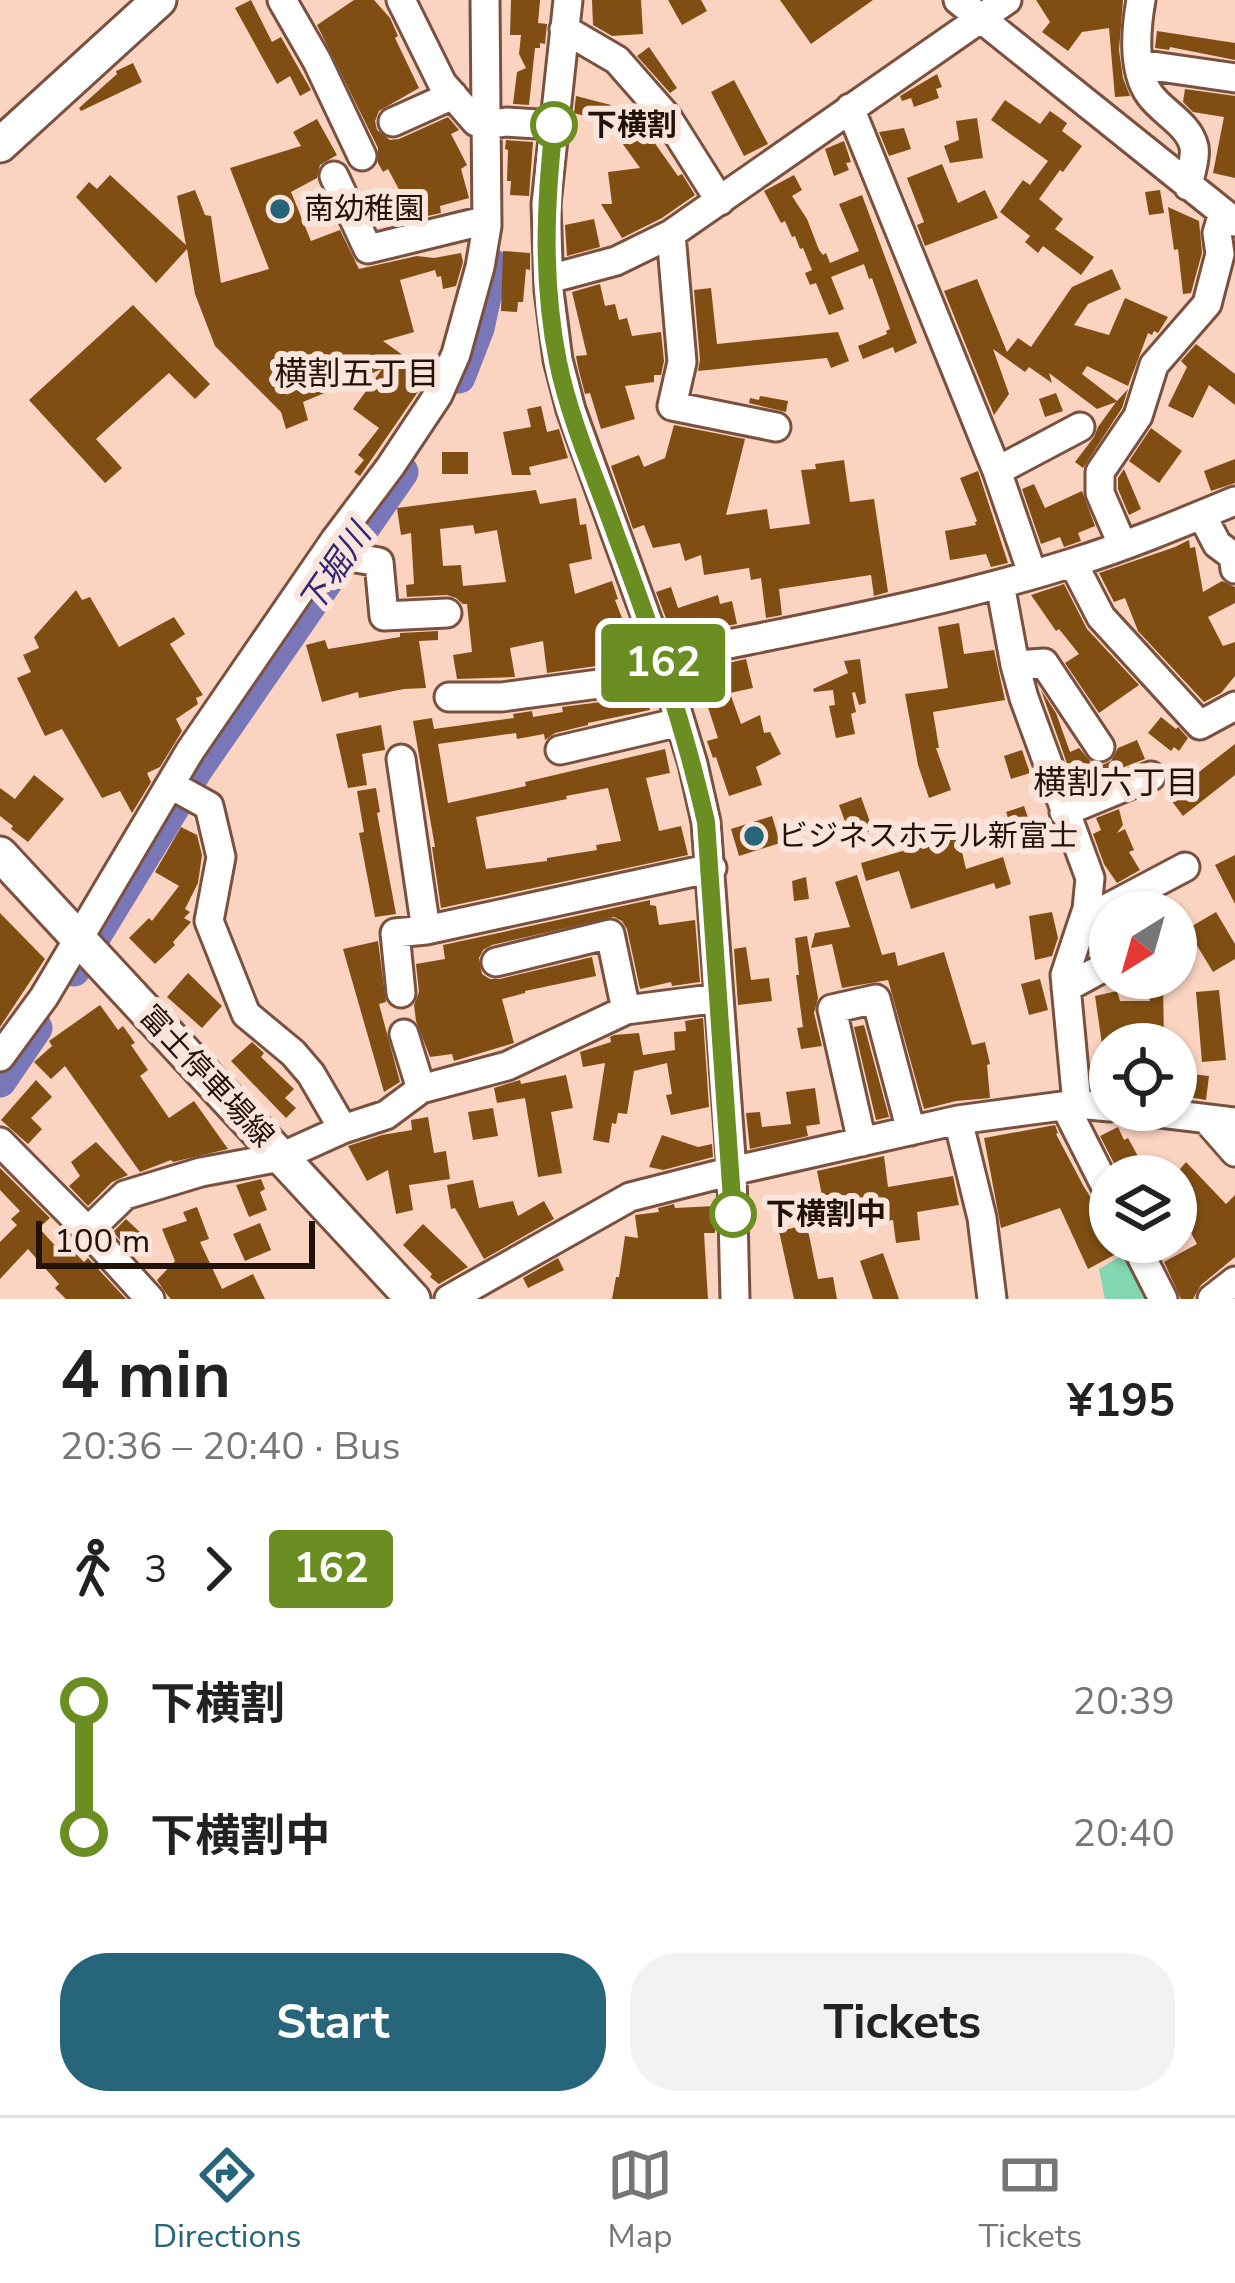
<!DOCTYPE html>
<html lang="en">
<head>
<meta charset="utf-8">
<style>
	:root { --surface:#fff; --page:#f2f2f2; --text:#222; --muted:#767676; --line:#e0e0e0; --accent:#27657b }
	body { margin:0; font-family:"Nunito Sans","Noto Sans JP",sans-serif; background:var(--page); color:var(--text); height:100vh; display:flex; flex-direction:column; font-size:45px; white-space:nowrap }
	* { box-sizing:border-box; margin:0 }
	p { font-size:39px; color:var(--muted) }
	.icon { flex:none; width:66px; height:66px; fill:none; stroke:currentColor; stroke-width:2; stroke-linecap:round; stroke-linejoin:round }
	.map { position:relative; height:1299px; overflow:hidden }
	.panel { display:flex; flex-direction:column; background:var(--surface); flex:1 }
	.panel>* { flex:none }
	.badge { padding:0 24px; border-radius:9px; font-size:42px; line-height:78px }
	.needle { width:78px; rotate:217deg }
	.controls { position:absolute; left:1089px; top:891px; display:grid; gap:24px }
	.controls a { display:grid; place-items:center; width:108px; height:108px; border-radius:50%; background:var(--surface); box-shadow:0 3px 9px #0004; font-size:60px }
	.scale { position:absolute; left:36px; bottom:30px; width:279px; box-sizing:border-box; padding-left:12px; border:6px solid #23120a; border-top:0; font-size:33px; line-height:42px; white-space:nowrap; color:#23120a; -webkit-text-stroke:9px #f9e5dc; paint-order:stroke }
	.map>.badge { position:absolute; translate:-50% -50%; box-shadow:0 0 0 6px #fff }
	.legs { display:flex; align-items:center; gap:18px; height:132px; padding:0 60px; font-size:39px }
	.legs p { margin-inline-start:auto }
	.headline { display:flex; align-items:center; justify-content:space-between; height:204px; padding:0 60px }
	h1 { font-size:66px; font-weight:700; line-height:90px }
	.cta { display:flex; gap:24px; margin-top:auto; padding:24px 60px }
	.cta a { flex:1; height:138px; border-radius:48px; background:var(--accent); color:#fff; font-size:48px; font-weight:700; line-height:138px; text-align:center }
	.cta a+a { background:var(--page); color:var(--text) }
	ul { padding:0 60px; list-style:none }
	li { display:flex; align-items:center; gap:42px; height:132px; font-size:45px }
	li i { display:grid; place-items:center; width:18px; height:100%; margin:0 15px; background:currentColor }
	li i::after { content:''; width:30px; height:30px; margin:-15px; border:9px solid; border-radius:50%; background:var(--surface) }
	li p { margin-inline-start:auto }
	li:first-child i { background:linear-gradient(#0000 50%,currentColor 0) }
	li:last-child i { background:linear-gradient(currentColor 50%,#0000 0) }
	.menu { display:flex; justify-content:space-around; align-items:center; height:168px; border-top:3px solid var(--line); background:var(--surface); font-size:33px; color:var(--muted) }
	.menu a { display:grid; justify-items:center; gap:6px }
	.menu .on { color:var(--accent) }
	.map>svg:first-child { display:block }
	.green { fill:#83d6b2 }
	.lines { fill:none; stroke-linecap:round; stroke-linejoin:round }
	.river { stroke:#7977b7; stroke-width:33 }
	.building { fill:#804e13; fill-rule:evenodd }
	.minor-casing { stroke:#7a503e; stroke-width:33 }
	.major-casing { stroke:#7a503e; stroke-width:39 }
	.minor { stroke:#fff; stroke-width:27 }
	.major { stroke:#fff; stroke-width:33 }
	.line-1-casing { stroke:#fff; stroke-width:27 }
	.line-1 { stroke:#6b8e23; stroke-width:18 }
	.stop-1-dot { fill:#fff; stroke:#6b8e23; stroke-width:6 }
	.poi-dot { fill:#27657b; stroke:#f9e5dc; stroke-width:4.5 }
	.labels { text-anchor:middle; stroke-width:12; stroke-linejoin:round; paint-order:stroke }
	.stop-label { font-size:30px; font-weight:bold; fill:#23120a; stroke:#f9e5dc; text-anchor:start }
	.poi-label { font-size:30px; fill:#23120a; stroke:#f9e5dc; text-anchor:start }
	.street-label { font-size:30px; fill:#23120a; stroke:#f9e5dc }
	.neighbourhood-label { font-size:33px; fill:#23120a; stroke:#f9e5dc }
	.water-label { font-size:33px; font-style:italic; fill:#332673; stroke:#f9e5dc }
</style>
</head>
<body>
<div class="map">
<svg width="1235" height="1299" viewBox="0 0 1235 1299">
	<rect width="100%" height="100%" fill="#fad3c1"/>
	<path class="green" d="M1133 1249 1161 1299H1105L1099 1269Z"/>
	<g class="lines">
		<path class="river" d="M459 377 478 328 492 265
			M74 970 198 767 402 472
			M0 1081 36 1028"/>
	</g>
	<path class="building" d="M251 0 272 42 281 37 311 90 300 96 290 76 277 84 235 8Z
		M354 0H374L390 18 398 36 395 38 419 88 379 111 375 121 377 130 390 140 399 139 448 117 459 130 451 134 467 165 461 169 469 198 440 206 441 213 414 219 409 194 403 197 388 169 383 172 378 163V148L317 25Z
		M511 0H540L538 23 547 24 545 44 540 43V48H535L529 105 513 104 517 72 526 68 519 54 521 35H510Z
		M592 0H641L643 34 612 36 593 25Z
		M668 0H701L707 11 682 25Z
		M780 0H873L811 44Z
		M1036 0H1123L1119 50 1123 78 1130 96 1115 97 1109 28 1082 32 1068 51 1042 32 1050 22Z
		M1157 31 1235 43V60L1170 47 1169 50 1155 48Z
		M649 47 677 88 670 93 637 56Z
		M133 63 142 82 81 111 79 108 117 74 116 71Z
		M937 74 942 87 936 89 939 98 914 107 911 98 902 101 900 96Z
		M734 80 768 144 744 156 711 92Z
		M1185 89 1235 96V178L1213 173 1224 117 1193 112 1183 102Z
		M576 96 611 105 607 122 574 113Z
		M1005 100 1040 124 1050 111 1067 123 1062 131 1082 146 1063 172 1060 170 1039 199 1063 219 1055 229 1094 257 1081 275 1043 246 1038 253 1025 242 1030 236 1000 212 1023 180 1030 185 1048 161 991 120Z
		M632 111 678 176 682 174 695 195 662 218 622 238 601 204H612L608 172 640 168 610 126Z
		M977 118 983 158 950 163 944 146 959 140 956 121Z
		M317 119 337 155 320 165 317 178 291 192 311 241 340 230 359 269 417 256 434 258 461 253 463 262 456 286 443 289 441 276 437 277 435 270 400 280 414 332 383 341 428 373 422 386 360 476 354 472 364 460 358 455 379 428 353 409 382 369 303 402 308 420 286 429 281 412 215 346 195 294 187 249 156 283 76 197 89 182 97 189 110 175 186 245 177 196 195 190 205 215 211 216 221 283 269 269 230 168 301 146 293 132Z
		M904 128 911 149 889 156 879 132Z
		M506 140 533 142 529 196 510 195 511 181H507L508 150 505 149Z
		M844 141 851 162 846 163 849 170 834 176 825 149Z
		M942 164 958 203 985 190 998 218 925 246 917 225 924 222 907 178Z
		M794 175 802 190 792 196 807 219 819 250 823 255 826 253 830 263 859 251 839 204 862 195 917 343 895 353 893 347 863 359 858 346 887 334 886 331 890 329 872 278 869 279 864 264 831 277 844 309 829 315 816 283 810 285 805 273 812 270 803 248 800 249 795 236 792 237 785 221 781 223 764 191Z
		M1160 190 1164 213 1149 215 1145 192Z
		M1168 207 1199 221 1202 253 1191 293 1183 294 1178 249 1174 250Z
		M594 219 600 247 567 256 565 225Z
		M503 251 530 253V270L526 269 523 302H518L517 312 501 311Z
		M1112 269 1121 289 1088 304 1074 325 1109 335 1125 298 1168 317 1158 333 1154 331 1152 335 1148 333 1128 386 1087 366 1082 374 1117 401 1128 389 1122 408 1083 468 1075 462 1094 437 1098 427 1116 402 1097 409 1049 373 1052 383 1029 367 1025 372 993 349 1009 394 994 415 944 291 977 279 1007 352 1018 338 1031 347 1072 287Z
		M600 284 605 306 615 304 619 320 627 318 632 336 661 332 664 361 661 375H654V382L625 386 635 419 601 429 590 393 585 394 578 367 576 356 587 355 572 292Z
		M711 288 717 344 838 332 849 361 831 368 827 358 698 371 700 360 694 290Z
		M133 305 210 384 195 399 169 373 96 439 122 468 105 483 29 400Z
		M1196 344 1235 374V405L1209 385 1193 418 1168 406 1187 367 1181 361Z
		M1056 393 1063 411 1045 417 1039 399Z
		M760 396 788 401 786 412 749 403 750 398 759 400Z
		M541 406 547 432 559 429 568 458 529 467 531 475H512L503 432 531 427 527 409Z
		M674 425 745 439 726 515 767 509 770 529 810 524 801 470 816 469 815 464 844 460 850 502 874 499 888 592 874 596 871 575 779 589 782 615 766 618 761 578 751 580 749 568 704 575 701 555 685 561 680 543 653 548 644 525 633 529 611 466 639 455 644 467 665 458Z
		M1151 428 1182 451 1159 483 1129 461Z
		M442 452H468V474H442Z
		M1235 459V483L1211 491 1204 471Z
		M1124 469 1141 509 1129 515 1118 489V478Z
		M978 471 1008 563 991 567 986 554 950 560 945 531 976 525 975 522 977 521 960 478Z
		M1034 484 1045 508 1082 491 1095 526 1078 533 1081 541 1064 547 1060 537 1041 544 1022 489Z
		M536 490 540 504 576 498 580 525 586 524 592 559 569 564 575 594 612 581 618 599 615 600 629 636 632 661 547 673 543 641 510 648 515 677 457 679 453 655 472 652 467 604H463L456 598 447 595 407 597 406 585 414 584 411 533 401 535 397 508ZM473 525 475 534 497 530 506 582 463 586 461 565 443 566 440 529Z
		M1189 540 1190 548 1195 547 1203 592 1222 581 1235 587V603L1208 617 1223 646 1235 642V676L1221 693 1204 702 1138 631 1125 598 1114 602 1099 573 1175 547Z
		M1064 584 1087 629 1139 685 1099 713 1065 663 1079 654 1059 629 1056 631 1031 595Z
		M671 587 678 608 718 595 720 604 732 601 737 624 711 629 710 624 674 634 672 625 669 626 656 592Z
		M76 590 82 600 90 597 119 647 174 617 185 634 170 644 203 695 196 698 198 704 176 719 182 731 160 767 147 773 151 782 132 813 120 791 102 798 62 729 45 736 17 678 31 672 23 655 39 648 34 637Z
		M959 623 964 654 994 650 1005 700 933 712 939 748H936L951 790 929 798 918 765 905 694 948 688 938 627Z
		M438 631V640L419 641 426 688 404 689 359 698 358 692 322 702 306 645 325 640 328 649 400 637V633Z
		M746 659 753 688 730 693 741 724 760 715 764 733 770 732 781 754 756 767 762 785 729 796 716 757 713 758 707 741 718 738 704 695 696 698 687 672Z
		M860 659 866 703 859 705 855 692 852 693 856 712 851 714 855 734 836 738 829 706 835 705 833 690 814 692 813 689 848 673 844 661Z
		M1041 690 1056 713 1070 752 1079 748 1091 762 1102 765 1111 761 1118 748 1137 740 1145 759 1075 786Z
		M647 696 650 710 588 723V725L555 733 545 740 544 734 517 739 516 733 438 744 448 803 526 786 525 782 665 749 670 773 646 778 659 831 681 826 688 855 441 908 432 847H435L413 721 432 718 434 729 514 718 513 714 532 711 533 717 563 712 562 707ZM608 788 621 841 596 845 597 850 547 858V861L486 869 476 817 567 799 566 796Z
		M1161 717 1176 729 1178 727 1188 738 1179 751 1174 747 1171 751 1148 733Z
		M381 725 385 750 362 754 367 785 348 788 336 734Z
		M1235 744V775L1183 816 1168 796Z
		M1022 750 1030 773 1011 779 1004 756Z
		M34 775 64 799 28 842 11 829 13 826 0 816V788L15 799Z
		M376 788 380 812 377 813 396 914 375 917 359 833 364 832 357 791Z
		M861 797 873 830 851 838 839 805Z
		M1024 806 1032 829 1014 835 1006 812Z
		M1119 809 1123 825 1117 833 1125 829 1134 850 1129 852 1140 870 1117 883 1104 864 1093 834 1101 830 1096 818Z
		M772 816 780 843 739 856 731 829Z
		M181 827 197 835 202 855 198 883 185 909 190 912 184 918 191 922 173 942 175 945 155 964 129 938 149 918 152 921 179 886 155 872Z
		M958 835 966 869 1003 857 1011 884 996 889 994 883 911 909 899 871 866 881 861 863Z
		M1235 855V904L1215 865Z
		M857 875 882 955 895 952 898 966 944 952 972 1045 985 1042 990 1064 987 1065 990 1098 956 1101 924 1109 888 980 842 988 832 944 811 948 815 933 850 927 835 882Z
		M806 877 809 899 794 901 792 881Z
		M650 900V905L656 906 659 925 695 920 700 982 672 986 671 982 640 989 627 929 622 921 614 917 492 945 483 950 479 958 482 974 490 979H500L592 957 596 976 525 991V993L502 999 514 1043 454 1061 452 1054 430 1057 416 1021 414 1005 419 992 416 964 445 959 443 945Z
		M1052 912 1058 938 1052 956 1035 960 1029 916Z
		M1216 912 1235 944V959L1213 972 1187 929Z
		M0 913 45 959 0 1027Z
		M807 936 818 998 814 1013 822 1046 801 1049 797 1028 803 1027 796 975H799L795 938Z
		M378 941 386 1002 379 1004 400 1082 384 1092 343 949Z
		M746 947 751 980 769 978 772 1001 738 1005 734 949Z
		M188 973 222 1006 202 1028 167 997Z
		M1145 978H1163L1164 1044H1102L1095 996 1117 991 1120 1001H1150Z
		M1040 979 1048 1010 1029 1015 1021 984Z
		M1219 990 1226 1060 1202 1062 1196 992Z
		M100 1005 118 1030 123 1026 135 1043 131 1045 148 1070 140 1076 169 1118 194 1101 228 1149 173 1162 171 1160 140 1172 65 1066 51 1079 34 1062 52 1046 49 1041Z
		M703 1018 709 1107 671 1115 666 1095 672 1094 667 1063 634 1071 627 1114 618 1113 616 1124 612 1123 609 1143 593 1140 605 1063 583 1067 580 1052 611 1042 610 1037 614 1035 639 1033 643 1055 675 1050 674 1032 686 1031 685 1021Z
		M864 1025 889 1117 876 1120 854 1027Z
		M252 1042 264 1053 261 1057 294 1089 285 1098 296 1108 286 1118 231 1061Z
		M1191 1074 1209 1076 1206 1100 1176 1095V1078L1190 1079Z
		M566 1075 573 1108 551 1112 562 1173 538 1177 525 1098 497 1103 494 1088 520 1080 521 1084Z
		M36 1080 52 1097 31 1118 42 1129 28 1144 1 1120Z
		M815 1088 820 1124 806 1126 808 1136 750 1149 746 1113 760 1112 762 1127 791 1124 786 1092Z
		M493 1108 498 1136 473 1140 468 1112Z
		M428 1117 434 1153 446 1151 450 1179 409 1185 413 1210 396 1214 388 1170 367 1181 348 1146 382 1135 412 1130 411 1120Z
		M1055 1125 1058 1133 1056 1134 1084 1187 1095 1204 1110 1217V1228L1104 1231 1116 1254 1088 1269 1060 1208 1001 1228 984 1138Z
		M1118 1127 1124 1140 1128 1138 1139 1158 1117 1169 1100 1136Z
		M662 1135 698 1147 712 1144 713 1157 663 1170 649 1167Z
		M96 1142 128 1175 112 1182 88 1206 69 1186 80 1176 71 1162Z
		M884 1156 888 1187 953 1176 959 1205 917 1212 920 1240 896 1243 893 1220 867 1224 863 1202 825 1210 817 1171Z
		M1186 1162 1226 1204 1235 1195V1257L1201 1285 1193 1299H1181L1164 1262 1197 1244 1180 1212 1189 1201 1176 1186V1174Z
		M0 1168 50 1218 39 1228 61 1252 68 1246 84 1262 88 1258 126 1299H66L55 1288 59 1284 28 1249 0 1279V1242L17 1225 11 1219 20 1211 0 1190Z
		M261 1179 265 1189 260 1192 267 1210 249 1217 236 1185Z
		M473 1180 479 1208 513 1201 518 1216 544 1201 554 1219 484 1259 455 1208 451 1209 447 1185Z
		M674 1204 675 1208 715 1206V1233H704L708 1299H612L616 1277H619L625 1236 638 1238 635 1215 659 1212 658 1208Z
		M197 1207 209 1239 200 1242 222 1289 253 1274 265 1299H171L168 1296 157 1280 175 1261 162 1229 187 1221 183 1212Z
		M126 1219 144 1236 130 1251 113 1232Z
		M260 1223 271 1250 245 1261 233 1234Z
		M423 1224 468 1267 439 1284 430 1277 432 1274 403 1245Z
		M807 1225 818 1279 833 1277 837 1299H794L779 1231Z
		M883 1253 899 1299H873L860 1261Z
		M558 1258 564 1270 528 1288 523 1278Z"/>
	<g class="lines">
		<defs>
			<path id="minor" d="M282 0 317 61 362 156
				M401 0 442 83 476 122 487 125 506 122 554 125
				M568 0 546 204 549 291 558 360 571 410 661 658 693 764 706 822 732 1171 735 1299
				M958 0 1235 222
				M1141 0C1136 28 1132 71 1150 95 1163 113 1189 124 1194 147 1196 158 1190 175 1188 186
				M564 29 617 60 667 117 720 201
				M1139 64 1235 78
				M850 108 997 471 1032 573
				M393 122 453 95
				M334 176 368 249 487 220
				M671 234 682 362 672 406 776 427
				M549 279 616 261 671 234 1007 0
				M997 471 1080 427
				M1202 515 1217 544 1233 556 1235 569
				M335 540 356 558 379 562 384 616 447 613
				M1122 544 1100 493V472L1138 416 1154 365 1207 304 1220 254 1217 233 1223 213
				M1073 563 1101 617 1200 725 1235 706
				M1000 584 1015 665 1024 698 1090 878 1087 909 1065 975 1077 1104
				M661 658C799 629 938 605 1072 563 1127 546 1182 523 1235 501
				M1015 665 1044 663 1100 747
				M449 697H502L666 675
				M560 750 680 722
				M401 759 426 930
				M171 785 209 806 221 857 209 921 246 1014 293 1053 311 1074 343 1129
				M1064 812 1151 776
				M1083 921 1185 867
				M496 962 610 934 626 1010
				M1066 988 1110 964
				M401 993 395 933 426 930 712 868
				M404 1034 421 1089
				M0 1057 44 997 190 751 335 540 390 467 438 395 456 354 480 267 487 226 485 0
				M1065 1106 1110 1195
				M1135 1110 1235 1122
				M958 1120 982 1218 992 1299
				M1207 1120 1235 1152
				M0 1142 88 1231 150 1299
				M862 1142 832 1009 876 999 911 1131
				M88 1231 125 1195 201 1172 281 1157 343 1129 386 1115 421 1089 507 1066 626 1010 719 998
				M1134 1242 1163 1299
				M449 1299 630 1197 732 1171 958 1120 1077 1104 1110 1107
				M1212 1299 1235 1281"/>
			<path id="major" d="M0 145 159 0
				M0 854 413 1299"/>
		</defs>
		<use href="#minor" class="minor-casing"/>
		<use href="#major" class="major-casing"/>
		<use href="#minor" class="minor"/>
		<use href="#major" class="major"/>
	</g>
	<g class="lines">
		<defs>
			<path id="line-1" d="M554 125C545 206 542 282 558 362 570 421 596 478 616 535 651 629 684 724 706 822L733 1214"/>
		</defs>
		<use href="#line-1" class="line-1-casing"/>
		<use href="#line-1" class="line-1"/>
	</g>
	<g class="stop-1-dot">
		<circle cx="554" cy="125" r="21"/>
		<circle cx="733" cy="1214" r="21"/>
	</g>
	<g class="poi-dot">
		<circle cx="280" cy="209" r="12"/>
		<circle cx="754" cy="836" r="12"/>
	</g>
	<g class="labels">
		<g class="stop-label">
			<text x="587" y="135">下横割</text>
			<text x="766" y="1224">下横割中</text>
		</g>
		<g class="poi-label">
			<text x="304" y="219">南幼稚園</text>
			<text x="778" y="846">ビジネスホテル新富士</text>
		</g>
		<g class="street-label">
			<text transform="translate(207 1076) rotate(47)" y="10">富士停車場線</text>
		</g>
		<g class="neighbourhood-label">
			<text x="357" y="385">横割五丁目</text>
			<text x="1116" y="794">横割六丁目</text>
		</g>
		<g class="water-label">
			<text transform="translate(334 568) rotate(-56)" y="12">下堀川</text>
		</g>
	</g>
</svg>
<div class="controls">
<a><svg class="needle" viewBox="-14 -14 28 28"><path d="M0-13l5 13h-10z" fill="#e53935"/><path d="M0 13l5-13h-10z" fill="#767676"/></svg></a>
<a><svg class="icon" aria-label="locate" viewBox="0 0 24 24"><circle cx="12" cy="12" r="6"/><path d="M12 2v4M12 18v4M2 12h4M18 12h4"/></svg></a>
<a><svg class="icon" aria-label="layers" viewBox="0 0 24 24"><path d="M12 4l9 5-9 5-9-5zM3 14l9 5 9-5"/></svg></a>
</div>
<div class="scale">100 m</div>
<b class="badge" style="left:663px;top:663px;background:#6b8e23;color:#fff">162</b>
</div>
<section class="panel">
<div class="headline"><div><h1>4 min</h1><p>20:36 – 20:40 · Bus</p></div><b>¥195</b></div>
<div class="legs"><svg class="icon" aria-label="walk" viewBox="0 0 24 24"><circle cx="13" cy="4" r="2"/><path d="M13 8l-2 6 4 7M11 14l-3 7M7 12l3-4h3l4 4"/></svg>3<svg class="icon" aria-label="forward" viewBox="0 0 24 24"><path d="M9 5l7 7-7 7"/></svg><b class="badge" style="background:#6b8e23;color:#fff">162</b></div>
<ul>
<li><i style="color:#6b8e23"></i><b>下横割</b><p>20:39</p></li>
<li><i style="color:#6b8e23"></i><b>下横割中</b><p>20:40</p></li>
</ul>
<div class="cta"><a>Start</a><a>Tickets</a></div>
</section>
<nav class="menu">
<a class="on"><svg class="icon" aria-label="directions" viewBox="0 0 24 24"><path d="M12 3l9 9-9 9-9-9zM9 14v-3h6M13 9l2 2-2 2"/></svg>Directions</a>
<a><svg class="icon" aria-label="map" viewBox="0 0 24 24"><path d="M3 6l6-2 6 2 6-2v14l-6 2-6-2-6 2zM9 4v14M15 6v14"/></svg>Map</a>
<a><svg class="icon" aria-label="tickets" viewBox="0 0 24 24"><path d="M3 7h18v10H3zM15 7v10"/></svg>Tickets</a>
</nav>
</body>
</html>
